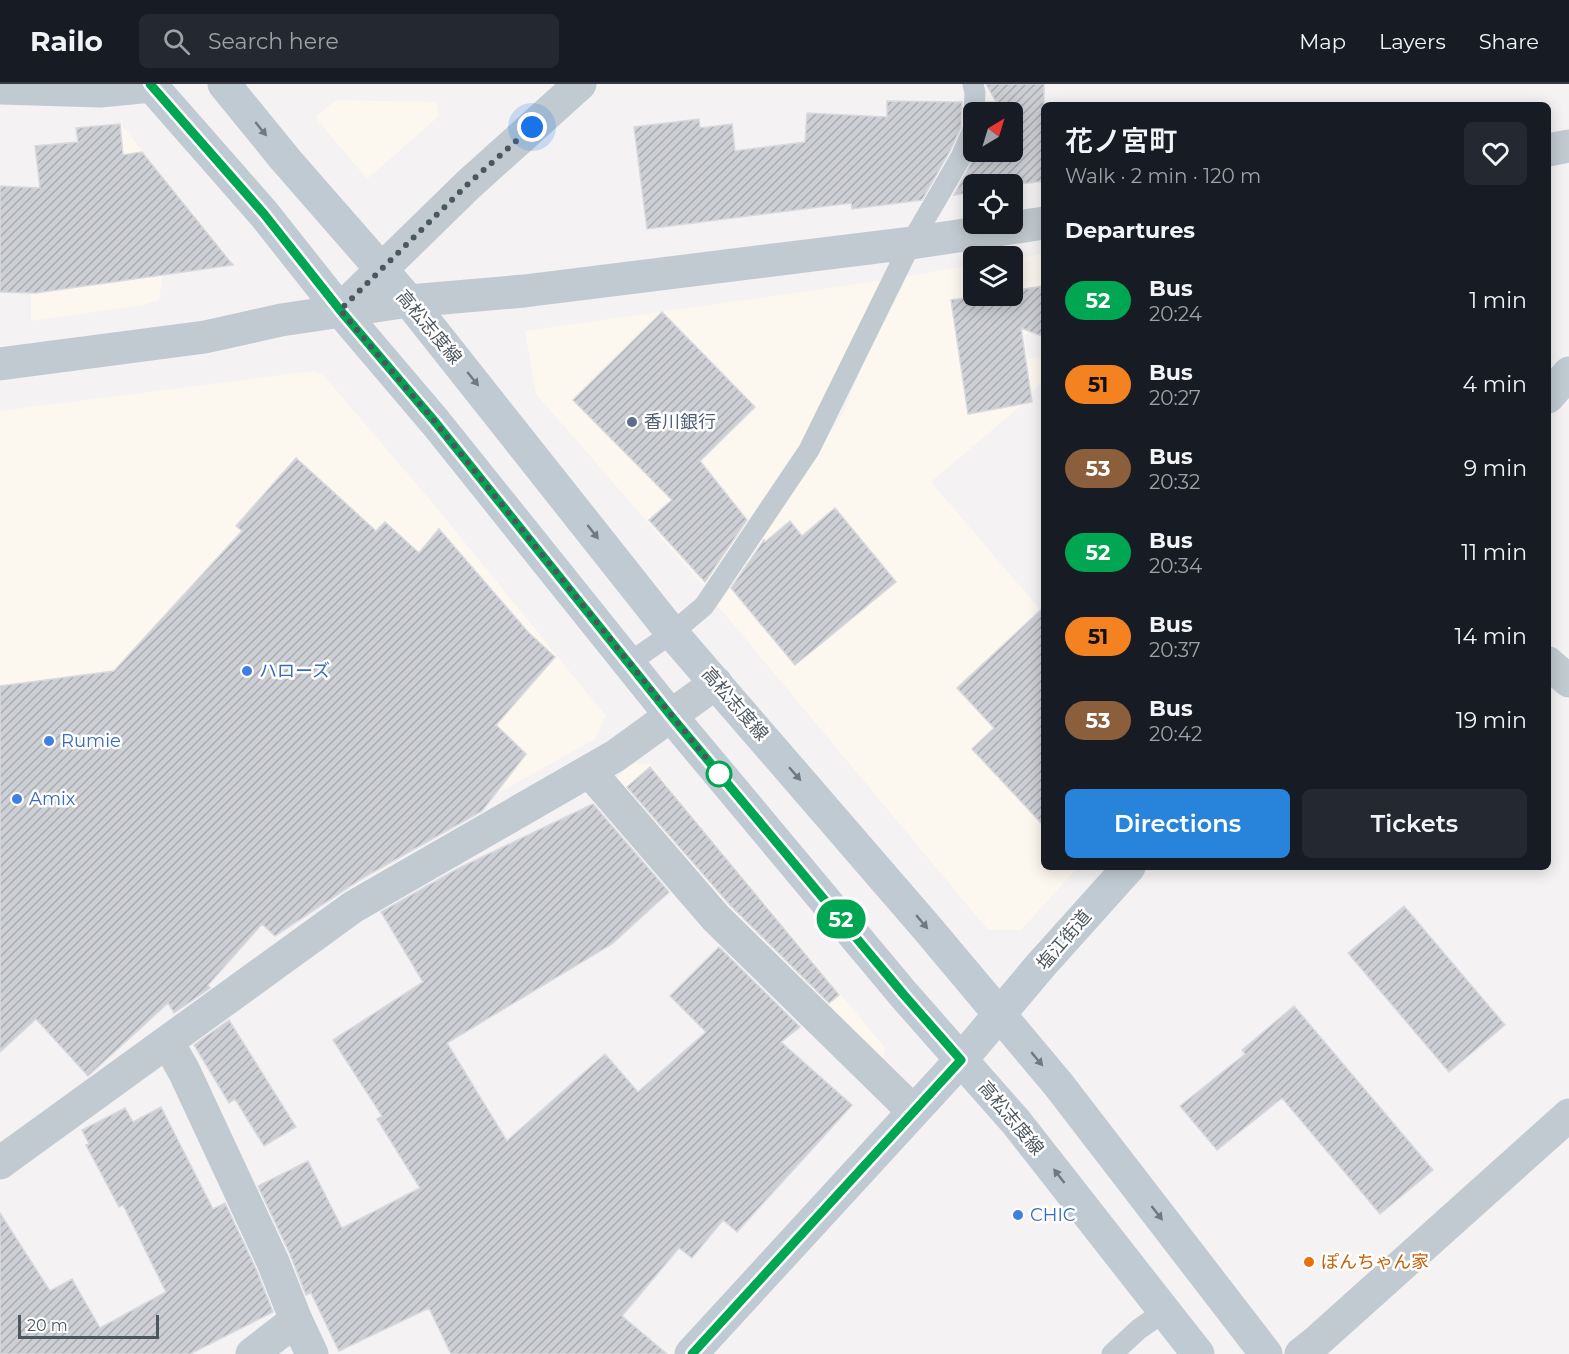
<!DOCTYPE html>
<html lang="en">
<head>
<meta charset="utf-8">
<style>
	:root { --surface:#171b24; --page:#242831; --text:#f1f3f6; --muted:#9ea1a6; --line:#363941; --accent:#2784da }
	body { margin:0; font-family:Montserrat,"Noto Sans JP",sans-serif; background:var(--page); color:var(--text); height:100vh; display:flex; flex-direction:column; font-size:22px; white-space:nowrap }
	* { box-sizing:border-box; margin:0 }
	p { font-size:20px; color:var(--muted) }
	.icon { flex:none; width:33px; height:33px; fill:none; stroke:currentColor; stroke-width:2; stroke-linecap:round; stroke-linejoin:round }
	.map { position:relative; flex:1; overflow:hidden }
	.panel { position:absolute; left:1041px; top:18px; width:510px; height:768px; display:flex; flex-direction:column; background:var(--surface); border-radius:9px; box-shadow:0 3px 15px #0003 }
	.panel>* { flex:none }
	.badge { padding:0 12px; border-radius:20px; font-size:21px; line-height:39px }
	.needle { width:39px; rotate:38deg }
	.buttons { position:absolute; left:963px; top:18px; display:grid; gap:12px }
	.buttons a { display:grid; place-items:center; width:60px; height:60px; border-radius:9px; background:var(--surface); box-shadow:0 3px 15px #0003; font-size:30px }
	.scale { position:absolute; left:18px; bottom:15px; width:141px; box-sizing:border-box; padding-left:6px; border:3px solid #4b575f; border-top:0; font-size:16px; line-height:21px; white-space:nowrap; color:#4b575f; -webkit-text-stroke:4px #fff; paint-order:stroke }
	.you { position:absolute; width:30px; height:30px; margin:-15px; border:4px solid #fff; border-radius:50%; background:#1a73e8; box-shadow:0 0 0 9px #1a73e833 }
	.map>.badge { position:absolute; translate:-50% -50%; box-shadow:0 0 0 3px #fff }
	h2 { padding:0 24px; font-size:22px; line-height:54px }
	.round { display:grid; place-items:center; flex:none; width:63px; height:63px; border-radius:9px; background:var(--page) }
	.overview { display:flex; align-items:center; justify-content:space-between; height:102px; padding:0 24px }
	h1 { font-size:28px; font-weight:600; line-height:45px }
	.primary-button { display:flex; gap:12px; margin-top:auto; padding:12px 24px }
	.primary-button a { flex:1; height:69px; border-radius:9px; background:var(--accent); color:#fff; font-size:24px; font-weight:600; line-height:69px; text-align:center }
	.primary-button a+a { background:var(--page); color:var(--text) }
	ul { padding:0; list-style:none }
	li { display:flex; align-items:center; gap:18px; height:84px; padding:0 24px }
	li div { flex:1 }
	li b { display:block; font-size:22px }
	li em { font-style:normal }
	li .badge { min-width:66px; font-weight:700; text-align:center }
	header { display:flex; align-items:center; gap:36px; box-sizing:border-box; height:84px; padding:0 30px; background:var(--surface); border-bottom:2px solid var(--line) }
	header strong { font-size:28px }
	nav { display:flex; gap:33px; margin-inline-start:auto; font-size:21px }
	.search { width:420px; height:54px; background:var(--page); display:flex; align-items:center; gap:15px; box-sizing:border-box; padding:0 21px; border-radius:9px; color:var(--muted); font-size:22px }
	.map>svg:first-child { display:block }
	.commercial { fill:#fcf7ef }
	.building { fill:url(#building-hatch); stroke:#d7d9dd; stroke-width:1.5 }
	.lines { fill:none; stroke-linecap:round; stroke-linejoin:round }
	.service { stroke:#c1cad0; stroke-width:21 }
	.minor { stroke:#c1cad0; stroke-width:33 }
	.tertiary { stroke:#c1cad0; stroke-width:33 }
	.secondary { stroke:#c0cad2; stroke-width:33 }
	.oneway { fill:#6e7a82 }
	.line-casing { stroke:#fff; stroke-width:14 }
	.line { stroke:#00a651; stroke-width:9 }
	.walk { stroke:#4b575f; stroke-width:6; stroke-dasharray:0 10.8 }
	.service-dot { fill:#5c6f8a; stroke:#fff; stroke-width:2 }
	.shop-dot { fill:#3f7fe0; stroke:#fff; stroke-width:2 }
	.stop-dot { fill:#fff; stroke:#00a651; stroke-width:3 }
	.food-dot { fill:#e8710a; stroke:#fff; stroke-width:2 }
	.labels { text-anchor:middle; stroke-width:5; stroke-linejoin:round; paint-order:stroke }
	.street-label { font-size:18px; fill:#4b575f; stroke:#fff }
	.service-label { font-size:18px; fill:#4e5e75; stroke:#fff; text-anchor:start }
	.shop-label { font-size:18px; fill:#366cbe; stroke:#fff; text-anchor:start }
	.food-label { font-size:18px; fill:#c56008; stroke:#fff; text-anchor:start }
</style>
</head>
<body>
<header>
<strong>Railo</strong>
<div class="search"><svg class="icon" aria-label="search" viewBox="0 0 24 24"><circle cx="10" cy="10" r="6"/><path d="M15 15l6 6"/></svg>Search here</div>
<nav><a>Map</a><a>Layers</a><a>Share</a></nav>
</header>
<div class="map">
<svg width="1569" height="1270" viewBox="0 0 1569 1270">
	<defs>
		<pattern id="building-hatch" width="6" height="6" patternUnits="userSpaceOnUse" patternTransform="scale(1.5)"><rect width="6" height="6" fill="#cdcfd4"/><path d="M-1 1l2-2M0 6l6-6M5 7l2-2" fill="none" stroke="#a8abaf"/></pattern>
	</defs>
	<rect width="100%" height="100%" fill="#f4f2f3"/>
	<path class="commercial" d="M336 16 436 18 439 32 367 95 315 33Z
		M119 38 233 178 163 189 159 216 143 221 31 237V147L128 131Z
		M1044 170V208L1028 249 1023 251 1028 275 1040 273 1044 277V293L1024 319 931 398 1044 530V783H1078L1021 846H988L718 522 842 331 900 193 973 181 974 212H1012L1013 175Z
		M885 196 800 363 705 504 536 310 525 247Z
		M313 287 324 292 441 429 606 632 595 655 351 791 330 815 275 852 86 677 0 770V327Z
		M630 679 650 680 885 964 881 987 612 701Z"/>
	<path class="building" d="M986 0H1044V97L1012 101 974 100V108L954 111 977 68H1012V28H987V18H996Z
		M887 17 962 18 961 43 950 67 922 116 852 125 851 119 647 145 634 43 699 35 700 44 732 40 735 67 805 58 807 29 887 33Z
		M120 40 123 71 142 68 233 181 35 209 0 208V102L40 104 35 62 78 58 76 44Z
		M1044 202V253L1021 244 1032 318 968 330 951 216 980 212H1012V207Z
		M662 228 755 323 700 377 747 436 705 498 649 436 672 416 573 316Z
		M296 374 376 447 385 438 419 469 439 445 528 548 555 573 496 641 526 670 482 727 361 795 275 852 262 840 208 901 210 904 174 929 168 919 88 992 36 935 0 968V602L114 587 242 447 236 442Z
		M835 424 896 498 795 581 731 504 764 456 765 458 790 437 802 452Z
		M1044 523V742L972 665 994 644 957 604Z
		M650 683 839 911 829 919 730 821 627 703Z
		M593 720 669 808 612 860 447 959 507 1057 605 970 638 1008 706 948 670 912 719 863 800 943 781 958 852 1021 737 1148 723 1136 692 1174 679 1164 622 1232 667 1270H451L429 1224 339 1267 311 1209 306 1211 290 1170 258 1102 308 1077 342 1144 420 1104 377 1035 382 1032 333 956 423 898 381 828 459 784Z
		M1404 822 1505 941 1449 988 1348 869Z
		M1294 922 1433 1086 1380 1130 1282 1014 1217 1066 1180 1022 1245 970 1242 966Z
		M229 936 296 1043 264 1062 235 1015 229 1019 194 961Z
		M161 1023 213 1125 225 1119 256 1185 273 1228 190 1270H0V1129L50 1207 72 1195 100 1244 166 1208 123 1121 119 1123 86 1061 89 1060 82 1046 125 1024 133 1038Z"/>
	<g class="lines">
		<path class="service" d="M973 0 975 9 974 28
			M629 579 672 549 704 522 809 366 911 159 961 73 973 46 974 38
			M1112 1270 1139 1245 1165 1227"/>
		<path class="minor" d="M0 4 100 7 152 2
			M1548 579 1569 597
			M590 688 716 834 913 1027
			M168 959 184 987 273 1178 296 1236 312 1270
			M0 1079 353 823 615 672 716 599
			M252 1270 296 1236
			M1301 1270 1315 1259 1569 1031"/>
		<path class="tertiary" d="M1548 66 1569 62
			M340 226 468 101 580 0
			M0 280 205 253 281 236 409 217 524 207 911 159 1044 139"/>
		<path class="secondary" d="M150 0 264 130 340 226 436 339 671 632 904 911 1016 1038 1198 1270
			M224 0 285 75 409 217 672 549 927 844 1058 1000 1266 1270
			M1548 313 1569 289
			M691 1270 961 976 1041 881 1129 783"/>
	</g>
	<defs><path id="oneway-solid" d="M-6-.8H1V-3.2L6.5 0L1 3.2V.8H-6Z" transform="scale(1.5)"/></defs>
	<g class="oneway">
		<use href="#oneway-solid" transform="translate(261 45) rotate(51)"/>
		<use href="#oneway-solid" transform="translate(473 295) rotate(51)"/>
		<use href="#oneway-solid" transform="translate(593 448) rotate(52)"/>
		<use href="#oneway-solid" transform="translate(795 690) rotate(49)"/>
		<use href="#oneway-solid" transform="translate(922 838) rotate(50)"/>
		<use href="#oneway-solid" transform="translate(1037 975) rotate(50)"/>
		<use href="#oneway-solid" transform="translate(1059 1092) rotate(-128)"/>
		<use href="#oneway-solid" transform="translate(1157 1129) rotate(52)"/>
	</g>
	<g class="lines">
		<defs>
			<path id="line" d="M150 0 264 130 340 226 436 339 671 632 904 911 961 976 692 1270"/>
		</defs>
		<use href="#line" class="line-casing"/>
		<use href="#line" class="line"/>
		<path class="walk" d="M532 43 468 100 340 226 436 339 719 690"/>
	</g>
	<circle class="service-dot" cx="632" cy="338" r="6"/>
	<g class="shop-dot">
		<circle cx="247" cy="587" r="6"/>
		<circle cx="49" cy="657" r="6"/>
		<circle cx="17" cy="715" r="6"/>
		<circle cx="1018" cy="1131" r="6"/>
	</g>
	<circle class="stop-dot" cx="719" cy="690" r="12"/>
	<circle class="food-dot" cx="1309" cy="1178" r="6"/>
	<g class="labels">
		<g class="street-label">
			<text transform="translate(429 243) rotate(50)" y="6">高松志度線</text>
			<text transform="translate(735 620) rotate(49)" y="6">高松志度線</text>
			<text transform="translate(1064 856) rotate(-49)" y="6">塩江街道</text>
			<text transform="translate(1011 1034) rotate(50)" y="6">高松志度線</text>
		</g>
		<g class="service-label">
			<text x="644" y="344">香川銀行</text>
		</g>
		<g class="shop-label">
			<text x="259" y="593">ハローズ</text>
			<text x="61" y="663">Rumie</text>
			<text x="29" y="721">Amix</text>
			<text x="1030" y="1137">CHIC</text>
		</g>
		<g class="food-label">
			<text x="1321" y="1184">ぽんちゃん家</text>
		</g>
	</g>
</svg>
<div class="buttons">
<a><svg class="needle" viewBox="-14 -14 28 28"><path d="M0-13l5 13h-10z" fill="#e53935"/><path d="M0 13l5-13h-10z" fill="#9ea1a6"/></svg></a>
<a><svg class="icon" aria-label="locate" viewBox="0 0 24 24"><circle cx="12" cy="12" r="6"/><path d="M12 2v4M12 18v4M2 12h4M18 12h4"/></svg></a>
<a><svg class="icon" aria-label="layers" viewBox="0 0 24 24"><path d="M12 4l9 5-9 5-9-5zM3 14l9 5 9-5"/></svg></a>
</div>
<div class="scale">20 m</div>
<div class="you" style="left:532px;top:43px"></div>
<b class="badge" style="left:841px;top:835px;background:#00a651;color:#fff">52</b>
<section class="panel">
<div class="overview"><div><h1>花ノ宮町</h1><p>Walk · 2 min · 120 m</p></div><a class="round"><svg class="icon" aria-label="heart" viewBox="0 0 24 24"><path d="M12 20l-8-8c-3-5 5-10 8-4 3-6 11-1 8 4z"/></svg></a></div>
<h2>Departures</h2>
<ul>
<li><span class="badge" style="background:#00a651;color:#fff">52</span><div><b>Bus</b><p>20:24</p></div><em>1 min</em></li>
<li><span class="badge" style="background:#f58220;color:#111">51</span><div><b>Bus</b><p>20:27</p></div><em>4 min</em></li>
<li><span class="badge" style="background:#8b5e3c;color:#fff">53</span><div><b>Bus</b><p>20:32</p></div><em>9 min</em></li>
<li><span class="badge" style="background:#00a651;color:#fff">52</span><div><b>Bus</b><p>20:34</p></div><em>11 min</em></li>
<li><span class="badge" style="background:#f58220;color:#111">51</span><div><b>Bus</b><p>20:37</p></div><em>14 min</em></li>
<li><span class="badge" style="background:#8b5e3c;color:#fff">53</span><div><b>Bus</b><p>20:42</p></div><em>19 min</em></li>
</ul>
<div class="primary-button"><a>Directions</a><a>Tickets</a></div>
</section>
</div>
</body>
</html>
